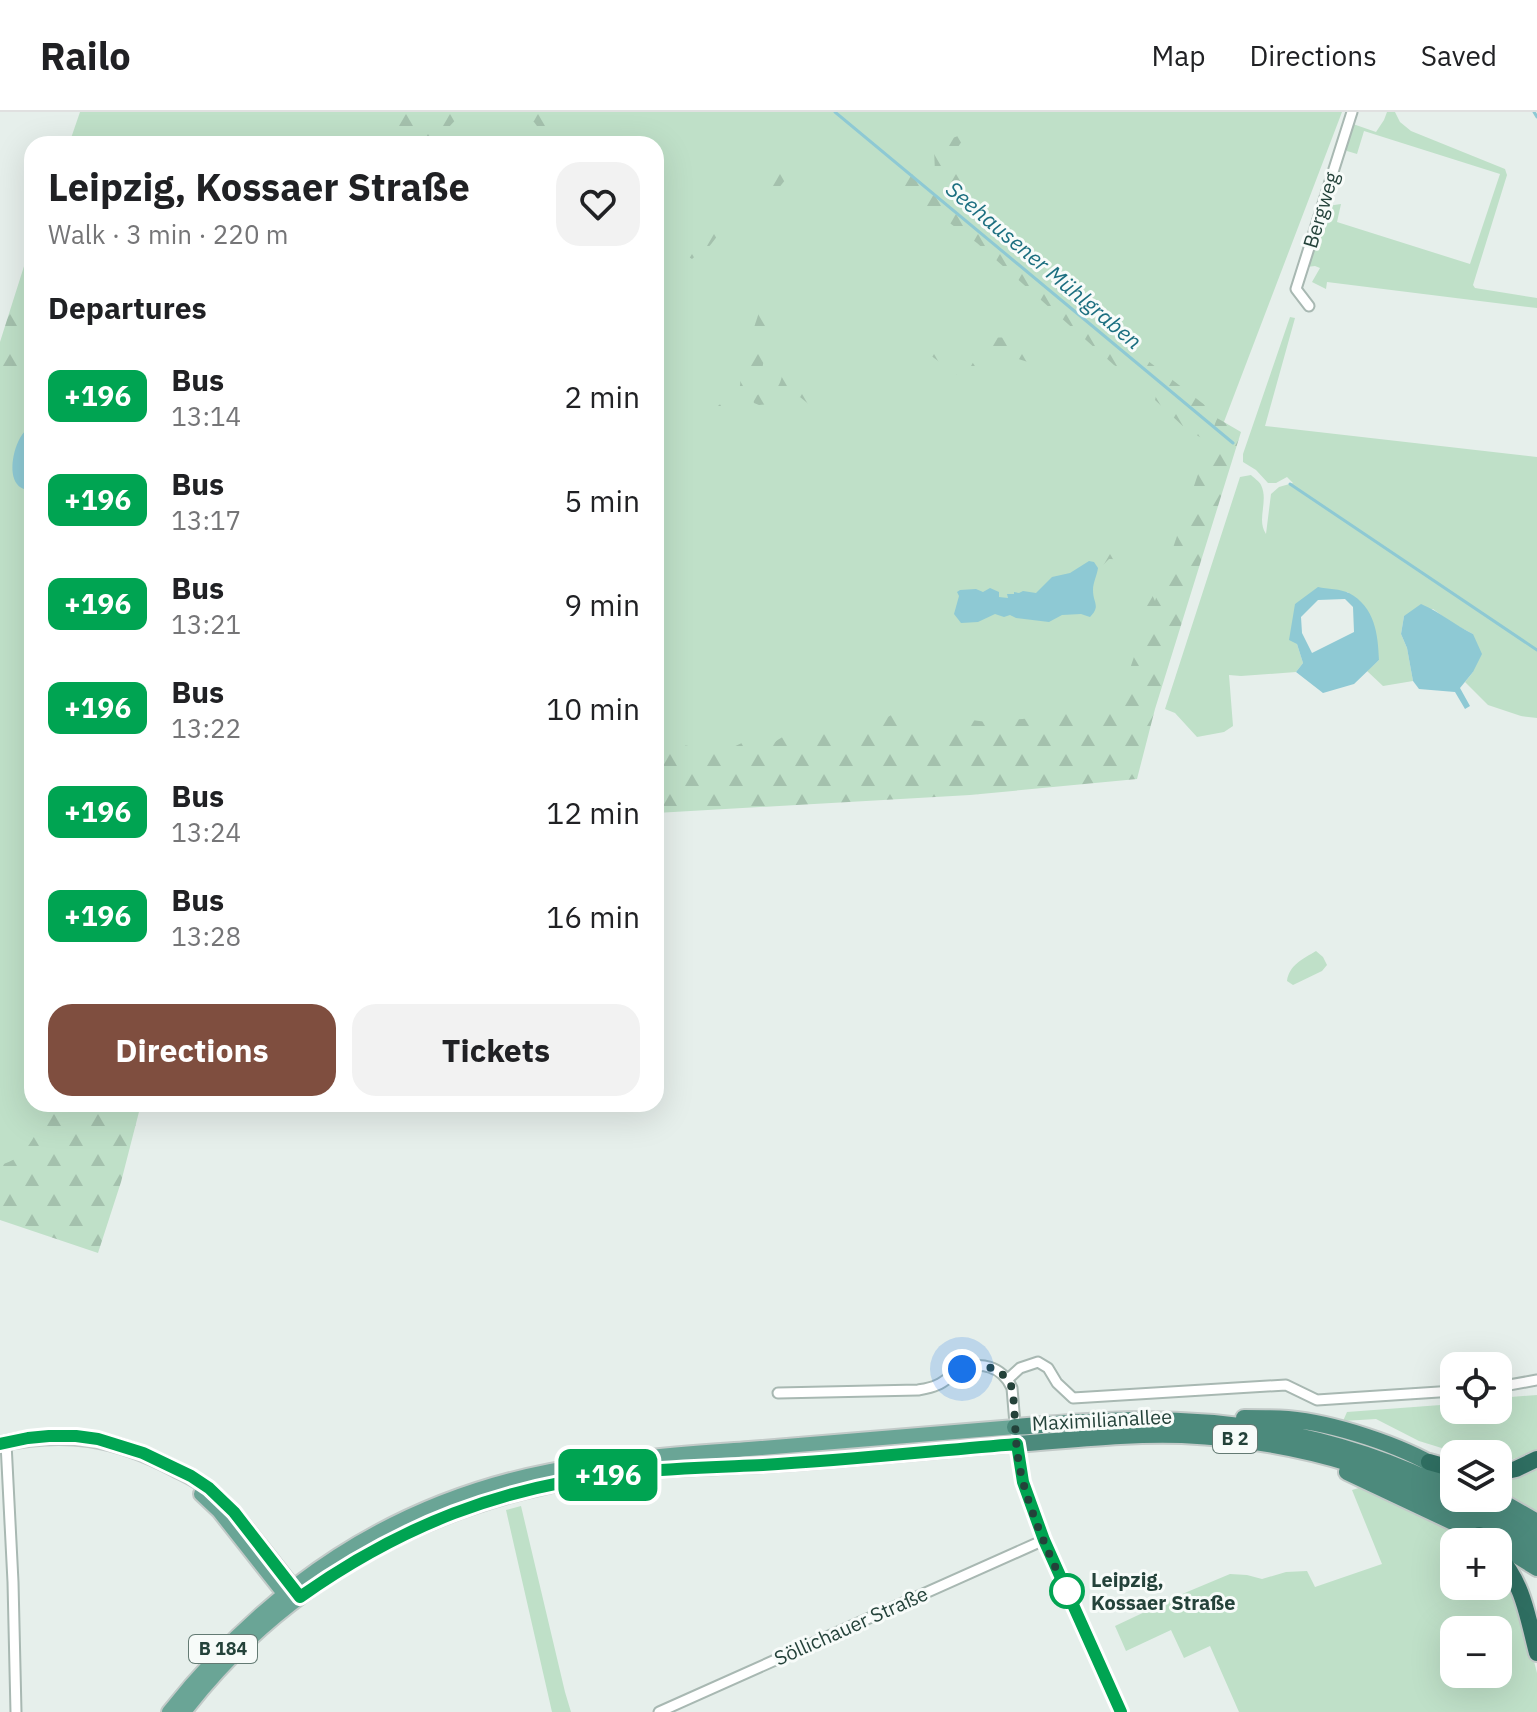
<!DOCTYPE html>
<html lang="en">
<head>
<meta charset="utf-8">
<style>
	:root { --surface:#fff; --page:#f2f2f2; --text:#202124; --muted:#757577; --line:#e0e0e0; --accent:#7f4e3f }
	body { margin:0; font-family:"IBM Plex Sans",sans-serif; background:var(--page); color:var(--text); height:100vh; display:flex; flex-direction:column; font-size:30px; white-space:nowrap }
	* { box-sizing:border-box; margin:0 }
	p { font-size:26px; color:var(--muted) }
	.icon { flex:none; width:44px; height:44px; fill:none; stroke:currentColor; stroke-width:2; stroke-linecap:round; stroke-linejoin:round }
	.map { position:relative; flex:1; overflow:hidden }
	.sheet { position:absolute; left:24px; top:24px; width:640px; height:976px; display:flex; flex-direction:column; background:var(--surface); border-radius:24px; box-shadow:0 8px 32px #0002 }
	.sheet>* { flex:none }
	.badge { padding:0 16px; border-radius:12px; font-size:28px; line-height:52px }
	.fabs { position:absolute; left:1440px; top:1240px; display:grid; gap:16px }
	.fabs a { display:grid; place-items:center; width:72px; height:72px; border-radius:16px; background:var(--surface); box-shadow:0 8px 32px #0002; font-size:40px }
	.you { position:absolute; width:40px; height:40px; margin:-20px; border:6px solid #fff; border-radius:50%; background:#1a73e8; box-shadow:0 0 0 12px #1a73e833 }
	.map>.badge { position:absolute; translate:-50% -50%; box-shadow:0 0 0 4px #fff }
	h2 { padding:0 24px; font-size:30px; line-height:72px }
	.round { display:grid; place-items:center; flex:none; width:84px; height:84px; border-radius:24px; background:var(--page) }
	.overview { display:flex; align-items:center; justify-content:space-between; height:136px; padding:0 24px }
	h1 { font-size:38px; font-weight:800; line-height:60px }
	.cta { display:flex; gap:16px; margin-top:auto; padding:16px 24px }
	.cta a { flex:1; height:92px; border-radius:24px; background:var(--accent); color:#fff; font-size:32px; font-weight:800; line-height:92px; text-align:center }
	.cta a+a { background:var(--page); color:var(--text) }
	ul { padding:0; list-style:none }
	li { display:flex; align-items:center; gap:24px; height:104px; padding:0 24px }
	li div { flex:1 }
	li b { display:block; font-size:30px }
	li em { font-style:normal }
	li .badge { min-width:88px; font-weight:700; text-align:center }
	header { display:flex; align-items:center; gap:48px; box-sizing:border-box; height:112px; padding:0 40px; background:var(--surface); border-bottom:2px solid var(--line) }
	header strong { font-size:38px }
	nav { display:flex; gap:44px; margin-inline-start:auto; font-size:28px }
	.map>svg:first-child { display:block }
	.green { fill:#bfe0c8; fill-rule:evenodd }
	.forest { fill:url(#forest-firs) }
	.water { fill:#8ec9d4; fill-rule:evenodd }
	.lines { fill:none; stroke-linecap:round; stroke-linejoin:round }
	.stream { stroke:#8ec9d4; stroke-width:3 }
	.minor-casing { stroke:#a8b8b2; stroke-width:13 }
	.primary-casing { stroke:#c2cac8; stroke-width:18 }
	.trunk-casing { stroke:#c2cac8; stroke-width:20 }
	.motorway-casing { stroke:#c2cac8; stroke-width:20 }
	.minor { stroke:#fff; stroke-width:9 }
	.primary { stroke:#6aa596; stroke-width:14 }
	.trunk { stroke:#4c8a7c; stroke-width:16 }
	.motorway { stroke:#2f6f62; stroke-width:16 }
	.line-casing { stroke:#fff; stroke-width:18 }
	.line { stroke:#00a452; stroke-width:12 }
	.walk { stroke:#24423a; stroke-width:8; stroke-dasharray:0 14.4 }
	.stop-dot { fill:#fff; stroke:#00a452; stroke-width:4 }
	.labels { text-anchor:middle; stroke-width:6; stroke-linejoin:round; paint-order:stroke }
	.shield { fill:#f7fbf9; stroke:#637a73; stroke-width:2 }
	.shield-label { font-size:18px; font-weight:bold; fill:#24423a }
	.street-label { font-size:20px; fill:#24423a; stroke:#f7fbf9 }
	.stop-label { font-size:20px; font-weight:bold; fill:#24423a; stroke:#f7fbf9; text-anchor:start }
	.water-label { font-size:22px; font-style:italic; fill:#1c6f80; stroke:#f7fbf9 }
</style>
</head>
<body>
<header>
<strong>Railo</strong>
<nav><a>Map</a><a>Directions</a><a>Saved</a></nav>
</header>
<div class="map">
<svg width="1537" height="1600" viewBox="0 0 1537 1600">
	<defs>
		<pattern id="forest-firs" width="22" height="20" patternUnits="userSpaceOnUse" patternTransform="scale(2)"><rect width="22" height="20" fill="#bfe0c8"/><path d="M5 1l3.5 6h-7zM16 11l3.5 6h-7z" fill="#a4c1ad"/></pattern>
	</defs>
	<rect width="100%" height="100%" fill="#e6efeb"/>
	<path class="green" d="M80 0H1342L1214 336 1115 615 656 651V32H69Z
		M1387 0H1395L1400 10 1411 19 1505 57 1507 63 1473 173 1475 176 1537 186V196L1327 170 1326 177 1312 170 1320 156 1315 154 1307 155C1311 142 1320 104 1328 96 1333 92 1336 93 1341 92L1337 110 1470 152 1500 62 1364 19 1357 42 1347 39 1345 36 1353 12 1376 20 1384 8Z
		M32 147V992H111L0 1098V246Z
		M1290 205 1295 206 1265 314 1537 345V606L1521 604 1488 593 1465 570 1473 560V522L1452 511 1433 497 1404 504 1401 522 1407 536 1413 569 1383 574 1367 559 1379 548 1348 480 1295 492 1297 532 1303 551 1296 560 1241 564 1229 563 1233 614 1224 620 1197 625 1175 601 1165 597 1240 365 1251 363C1253 365 1260 370 1261 373 1269 389 1256 408 1266 422L1271 382 1279 375 1293 371 1287 365 1276 371H1268L1256 358 1243 350V342Z
		M1316 839 1323 845 1327 853 1322 859 1293 873 1287 869C1289 853 1303 847 1316 839Z
		M1537 1283V1338L1505 1350 1498 1351V1342H1461L1419 1329 1376 1307 1343 1309 1347 1300 1454 1292V1298H1498V1286Z
		M1537 1353V1404L1498 1381V1367Z
		M1362 1375 1386 1384 1473 1430H1454V1474H1498V1450L1515 1476 1537 1561V1600H1239L1210 1534 1184 1546 1171 1518 1126 1539 1115 1514 1187 1480 1230 1462 1247 1463 1262 1467 1286 1460 1307 1459 1315 1475 1382 1452 1352 1378ZM1454 1518H1498V1562H1454Z
		M521 1394 565 1580 571 1600H552L506 1398Z"/>
	<path class="forest" d="M400 0H460L461 2 448 16V32H391Z
		M518 0H572C562 14 561 31 539 23L537 14 534 10H527L520 7Z
		M958 24 964 26 954 41 961 61 975 80V99L982 111 1054 169 1125 231 1215 301 1205 328 1186 317 1155 288 1159 273 1128 246 1124 259 1114 253 977 131 936 101 927 98C920 102 914 104 907 99L905 84 900 73 906 63 922 55 935 60 934 37 947 28Z
		M786 59 787 66C782 71 779 77 773 81L761 79C730 93 731 108 712 131 707 138 698 141 692 147L689 145 698 133 714 119 738 83 752 74 775 66 781 60Z
		M32 129C32 144 35 161 31 175 26 199 2 236 32 252V258L25 264 18 259C11 259 2 262 0 270V230Z
		M762 199C770 217 766 242 761 261L755 266 753 285 740 292 717 300 715 297C721 289 729 290 735 283 743 274 739 269 741 259 742 252 748 249 752 244 757 236 753 233 753 225 752 218 757 208 759 200Z
		M988 226C1005 225 1030 224 1034 244L1032 248 1028 250 1000 241 986 242 980 233 983 227Z
		M933 241C941 243 947 241 955 241 971 242 978 256 980 270L976 274 956 262 930 243Z
		M788 255 791 256 805 274 812 275 817 285 820 298 811 294 800 285 794 289 759 293 754 291 753 288C757 281 762 280 770 282 784 274 779 262 788 255Z
		M1217 306 1241 320 1155 597 1137 667 970 683 656 701V639L665 628 670 626 683 633 699 636 707 633 729 637 744 630 751 628 774 631C781 625 788 621 798 624 800 624 802 626 804 626 808 626 813 622 817 622 834 621 852 628 864 609L884 607 895 601C917 612 934 624 956 606L987 610 1034 606 1053 607 1063 597 1081 605 1111 595 1114 591 1123 577 1148 504 1152 496 1147 494C1140 474 1135 446 1109 447L1100 456 1097 450 1085 447 1083 442C1091 436 1097 437 1107 438 1144 441 1142 462 1155 489Z
		M60 992H141L121 1070 98 1141 0 1108V1053C28 1046 30 1027 46 1007 50 1001 55 997 60 992Z"/>
	<path class="water" d="M32 311V378C5 379 11 342 20 326 23 321 28 315 32 311Z
		M1089 449 1094 450 1098 456C1097 463 1093 471 1093 478 1093 491 1101 494 1090 505L1081 502 1062 503 1049 510 1016 506 1010 503 1004 505 995 502 978 510 961 511 954 502 959 484 957 480 960 478 976 477 983 480 990 476 999 480V485L1008 486 1007 482H1014V480L1019 481 1023 479 1036 481 1052 465 1070 461Z
		M1318 475C1327 477 1341 477 1349 481 1375 495 1378 522 1379 548L1354 572 1323 581 1296 560 1303 551 1297 532 1289 528 1295 492ZM1345 487 1353 495 1354 520 1312 541 1302 521 1301 505 1318 488Z
		M1421 492C1440 500 1455 513 1473 522L1482 542 1473 560 1460 576 1470 594 1465 597 1455 580 1419 577 1413 569 1407 536 1401 522 1404 504Z"/>
	<g class="lines">
		<path class="stream" d="M835 0 1233 331
			M1534 0 1537 5
			M1290 372 1537 538"/>
		<defs>
			<path id="minor" d="M1309 194 1296 177 1352 0
				M1008 1267 1020 1256 1038 1250 1048 1256 1057 1271 1073 1286 1286 1273 1317 1288 1454 1279
				M1498 1275 1537 1268
				M778 1281 918 1278C924 1277 931 1276 937 1273 945 1270 951 1263 958 1259 980 1248 1002 1254 1012 1276L1018 1348 1023 1370 1044 1428 1121 1600
				M6 1331 13 1470 16 1600
				M659 1600 1044 1428"/>
			<path id="primary" d="M0 1332C65 1317 115 1326 173 1356 186 1363 199 1368 210 1378 230 1394 244 1413 260 1433 272 1449 286 1465 298 1482
				M201 1382 219 1399 290 1489
				M169 1600C269 1474 392 1390 550 1359 616 1346 683 1342 749 1337 838 1329 927 1322 1015 1315
				M184 1600C286 1467 430 1391 594 1365 650 1356 707 1356 763 1353 848 1348 932 1339 1017 1332"/>
			<path id="trunk" d="M1244 1306C1259 1306 1273 1306 1288 1307 1333 1311 1401 1333 1440 1357
				M1015 1315C1058 1312 1100 1308 1143 1308 1251 1308 1358 1330 1454 1380
				M1017 1332C1072 1328 1127 1321 1182 1323 1267 1327 1353 1345 1430 1383 1467 1401 1502 1422 1537 1443
				M1347 1360 1489 1427
				M1466 1386 1537 1426
				M1495 1386 1537 1410
				M1498 1432 1537 1456"/>
			<path id="motorway" d="M1429 1350 1454 1357
				M1498 1361 1516 1357 1537 1347
				M1479 1423 1485 1430
				M1498 1444C1523 1470 1528 1507 1537 1541"/>
		</defs>
		<use href="#minor" class="minor-casing"/>
		<use href="#primary" class="primary-casing"/>
		<use href="#trunk" class="trunk-casing"/>
		<use href="#motorway" class="motorway-casing"/>
		<use href="#minor" class="minor"/>
		<use href="#primary" class="primary"/>
		<use href="#trunk" class="trunk"/>
		<use href="#motorway" class="motorway"/>
	</g>
	<g class="lines">
		<defs>
			<path id="line" d="M0 1332 28 1326 49 1324H76L98 1327 143 1341 191 1364 209 1376 234 1400 300 1485C402 1413 500 1375 624 1361 670 1356 717 1355 763 1353 848 1348 932 1339 1017 1332L1023 1370 1044 1428 1121 1600"/>
		</defs>
		<use href="#line" class="line-casing"/>
		<use href="#line" class="line"/>
		<path class="walk" d="M962 1257C984 1251 1002 1254 1012 1276 1016 1300 1014 1326 1019 1351 1025 1389 1049 1444 1067 1479"/>
	</g>
	<circle class="stop-dot" cx="1067" cy="1479" r="16"/>
	<g class="labels">
		<g class="shield">
			<rect x="1213" y="1313" width="44" height="28" rx="6"/>
			<rect x="189" y="1523" width="68" height="28" rx="6"/>
		</g>
		<g class="shield-label">
			<text x="1235" y="1333">B 2</text>
			<text x="223" y="1543">B 184</text>
		</g>
		<g class="street-label">
			<text transform="translate(1321 98) rotate(-73)" y="7">Bergweg</text>
			<text transform="translate(1102 1308) rotate(-3)" y="7">Maximilianallee</text>
			<text transform="translate(851 1514) rotate(-24)" y="7">Söllichauer Straße</text>
		</g>
		<g class="stop-label">
			<text x="1091" y="1475">Leipzig,<tspan x="1091" dy="23">Kossaer Straße</tspan></text>
		</g>
		<g class="water-label">
			<text transform="translate(1044 153) rotate(40)" y="8">Seehausener Mühlgraben</text>
		</g>
	</g>
</svg>
<div class="fabs">
<a><svg class="icon" aria-label="locate" viewBox="0 0 24 24"><circle cx="12" cy="12" r="6"/><path d="M12 2v4M12 18v4M2 12h4M18 12h4"/></svg></a>
<a><svg class="icon" aria-label="layers" viewBox="0 0 24 24"><path d="M12 4l9 5-9 5-9-5zM3 14l9 5 9-5"/></svg></a>
<a>+</a>
<a>−</a>
</div>
<div class="you" style="left:962px;top:1257px"></div>
<b class="badge" style="left:608px;top:1363px;background:#00a452;color:#fff">+196</b>
<section class="sheet">
<div class="overview"><div><h1>Leipzig, Kossaer Straße</h1><p>Walk · 3 min · 220 m</p></div><a class="round"><svg class="icon" aria-label="heart" viewBox="0 0 24 24"><path d="M12 20l-8-8c-3-5 5-10 8-4 3-6 11-1 8 4z"/></svg></a></div>
<h2>Departures</h2>
<ul>
<li><span class="badge" style="background:#00a452;color:#fff">+196</span><div><b>Bus</b><p>13:14</p></div><em>2 min</em></li>
<li><span class="badge" style="background:#00a452;color:#fff">+196</span><div><b>Bus</b><p>13:17</p></div><em>5 min</em></li>
<li><span class="badge" style="background:#00a452;color:#fff">+196</span><div><b>Bus</b><p>13:21</p></div><em>9 min</em></li>
<li><span class="badge" style="background:#00a452;color:#fff">+196</span><div><b>Bus</b><p>13:22</p></div><em>10 min</em></li>
<li><span class="badge" style="background:#00a452;color:#fff">+196</span><div><b>Bus</b><p>13:24</p></div><em>12 min</em></li>
<li><span class="badge" style="background:#00a452;color:#fff">+196</span><div><b>Bus</b><p>13:28</p></div><em>16 min</em></li>
</ul>
<div class="cta"><a>Directions</a><a>Tickets</a></div>
</section>
</div>
</body>
</html>
